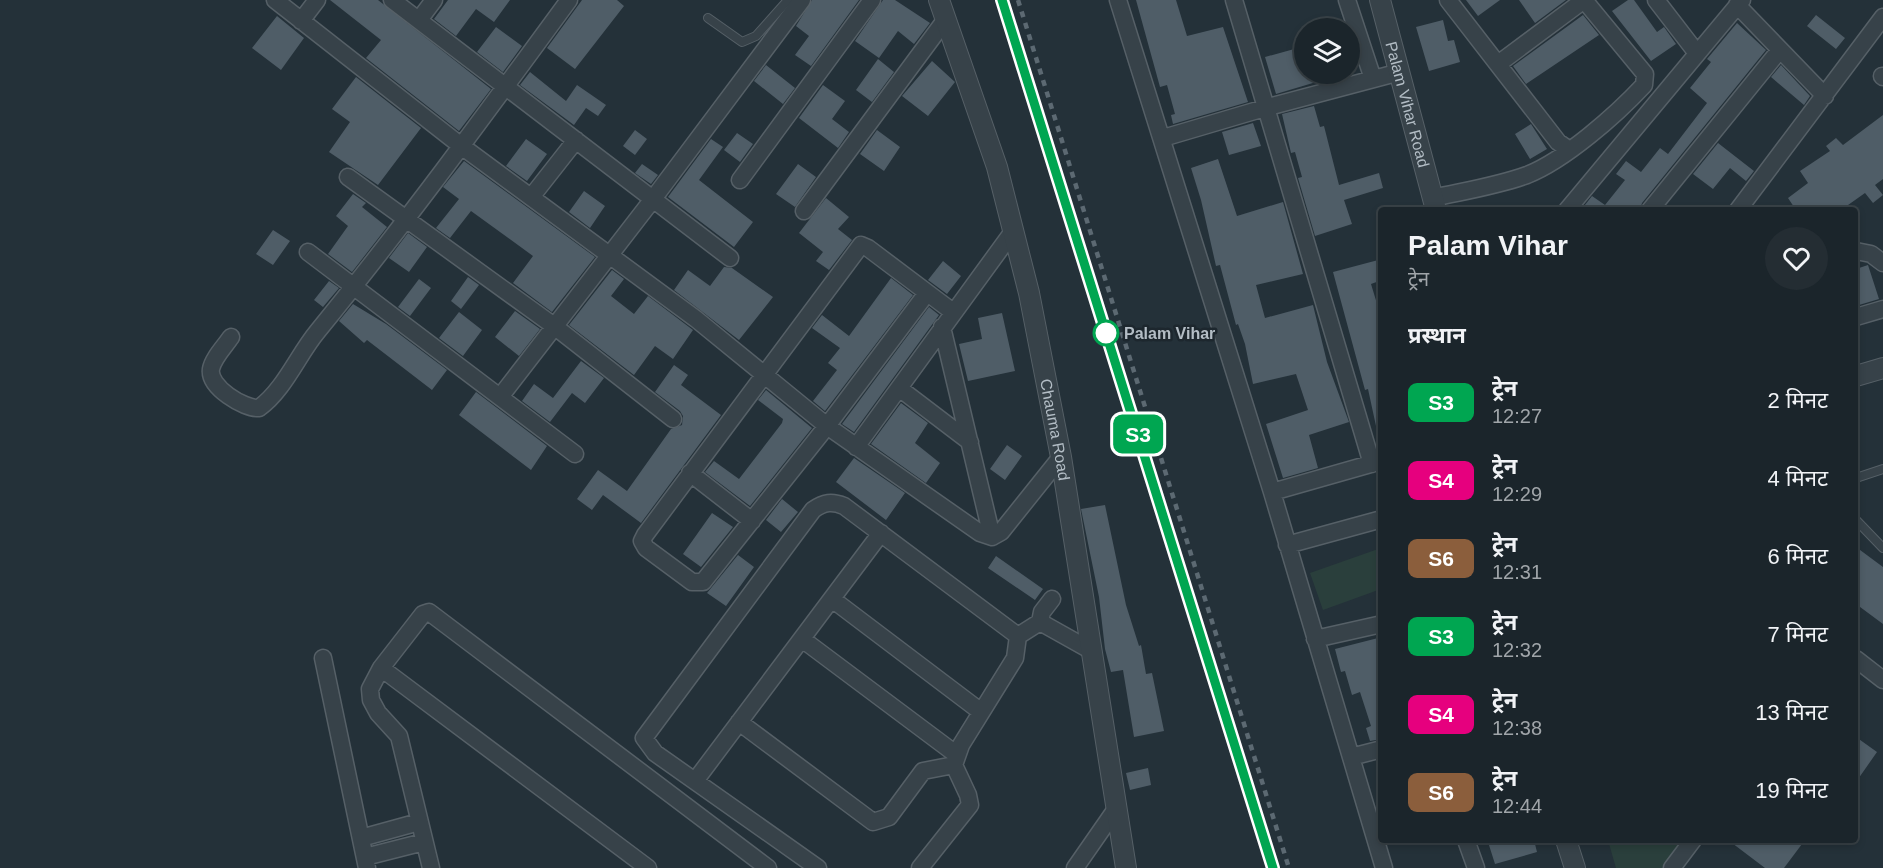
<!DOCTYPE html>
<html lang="hi">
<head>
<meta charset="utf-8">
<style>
	:root { --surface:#1b252b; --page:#242d33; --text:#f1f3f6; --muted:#a0a5a9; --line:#394247 }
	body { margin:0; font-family:Helvetica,"Noto Sans Devanagari",sans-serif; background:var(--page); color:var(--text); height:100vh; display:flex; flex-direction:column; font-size:22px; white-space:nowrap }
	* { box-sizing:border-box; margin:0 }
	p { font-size:20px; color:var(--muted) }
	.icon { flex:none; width:33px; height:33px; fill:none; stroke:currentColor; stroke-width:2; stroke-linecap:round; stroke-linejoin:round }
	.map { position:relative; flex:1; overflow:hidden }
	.drawer { position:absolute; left:1378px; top:207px; width:480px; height:636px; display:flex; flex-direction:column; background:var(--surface); border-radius:6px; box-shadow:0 3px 9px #0003,0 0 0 2px var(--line) }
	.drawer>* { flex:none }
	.badge { padding:0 12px; border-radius:9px; font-size:21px; line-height:39px }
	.controls { position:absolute; left:1294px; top:18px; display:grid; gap:12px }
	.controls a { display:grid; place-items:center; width:66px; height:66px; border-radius:50%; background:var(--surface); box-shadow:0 3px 9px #0003,0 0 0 2px var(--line); font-size:30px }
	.map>.badge { position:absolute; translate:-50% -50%; box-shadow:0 0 0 3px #fff }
	h2 { padding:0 30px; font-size:22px; line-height:54px }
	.round { display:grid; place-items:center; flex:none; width:63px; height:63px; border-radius:32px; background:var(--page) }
	.overview { display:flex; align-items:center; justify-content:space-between; height:102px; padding:0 30px }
	h1 { font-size:28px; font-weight:700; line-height:45px }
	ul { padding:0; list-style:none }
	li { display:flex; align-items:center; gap:18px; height:78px; padding:0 30px }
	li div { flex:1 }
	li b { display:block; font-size:22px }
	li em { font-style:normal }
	li .badge { min-width:66px; font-weight:700; text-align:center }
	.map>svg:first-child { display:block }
	.green { fill:#2a3f3c }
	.building { fill:#4f5d67 }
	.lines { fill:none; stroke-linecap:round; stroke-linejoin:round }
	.service-casing { stroke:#566067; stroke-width:10 }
	.minor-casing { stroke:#566067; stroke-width:19 }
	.tertiary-casing { stroke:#566067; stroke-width:22 }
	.service { stroke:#374249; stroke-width:8 }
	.minor { stroke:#374249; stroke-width:16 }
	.tertiary { stroke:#374249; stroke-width:20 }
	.rail { stroke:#5c6972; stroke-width:4.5; stroke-dasharray:6 6; stroke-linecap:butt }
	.line-casing { stroke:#fff; stroke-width:14 }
	.line { stroke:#00a651; stroke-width:9 }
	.stop-dot { fill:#fff; stroke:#00a651; stroke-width:3 }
	.labels { text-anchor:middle; stroke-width:5; stroke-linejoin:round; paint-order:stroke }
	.street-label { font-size:16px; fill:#b3bdc5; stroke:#1d272e }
	.stop-label { font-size:16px; font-weight:bold; fill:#b3bdc5; stroke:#1d272e; text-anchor:start }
</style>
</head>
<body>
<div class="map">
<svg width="1883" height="868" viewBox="0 0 1883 868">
	<rect width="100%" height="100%" fill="#243139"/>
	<path class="green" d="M1381 548V589L1323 610 1310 573Z
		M1608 840H1689L1668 868H1616Z"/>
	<path class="building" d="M330 0H378L491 89 459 131 366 58 381 40Z
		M448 0H510L494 22 476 9 456 36 434 19Z
		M582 0H617L624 6 575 69 547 48Z
		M812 0H859L811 66 795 55 809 36 796 26Z
		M883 0H895L930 23 914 44 898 31 879 58 855 41Z
		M1136 0H1176L1187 36 1223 27 1248 102 1173 124 1171 115 1175 114 1167 85 1160 87Z
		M1466 0H1500L1478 16Z
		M1519 0H1566L1535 23Z
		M1628 0H1634L1657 32 1664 27 1676 44 1651 61 1612 11Z
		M1583 15 1599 35 1526 84 1513 66Z
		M1816 15 1845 38 1836 49 1807 26Z
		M277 16 304 38 281 70 252 48Z
		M1443 20 1448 41 1454 40 1460 62 1429 71 1416 27Z
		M1737 23 1766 50 1642 203 1640 210H1581L1592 196 1605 205 1625 180 1616 174 1626 161 1641 172 1660 148 1668 154 1707 103 1690 88 1711 62 1707 59Z
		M496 27 522 46 503 72 477 52Z
		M1305 46V74H1332L1333 77 1276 94 1265 57Z
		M878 59 894 72 872 102 856 90Z
		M932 61 955 82 928 116 902 96Z
		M766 65 795 88 783 104 754 81Z
		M1781 65 1810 96 1804 105 1771 77Z
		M530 72 566 101 577 85 606 105 598 116 586 108 574 125 520 85Z
		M356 77 421 128 378 185 329 152 350 122 332 109Z
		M823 85 845 101 832 119 849 132 838 148 799 118Z
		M1314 106 1320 127 1324 126 1339 185 1379 173 1383 188 1344 200 1352 224 1315 236 1298 178 1302 177 1295 152 1291 153 1282 114Z
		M1883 115V179L1875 185 1883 195 1873 203 1865 193 1841 210H1796L1788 198 1808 183 1800 171 1830 151 1826 146 1836 138 1843 145Z
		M1253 123 1261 146 1229 155 1222 132Z
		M1531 124 1547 149 1530 159 1515 134Z
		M635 130 647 139 635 155 623 146Z
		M877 130 900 147 884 171 860 154Z
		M737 133 753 144 740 162 724 150Z
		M526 139 547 154 527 181 506 166Z
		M711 139 723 147 699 180 753 222 734 247 668 197Z
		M1718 143 1754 171 1746 181 1730 168 1713 189 1693 174Z
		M1218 159 1237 216 1283 202 1303 274 1256 285 1265 318 1313 305 1327 362 1349 422 1309 435 1318 468 1283 478 1266 424 1308 410 1296 374 1253 384 1245 344 1238 324 1236 325 1220 265 1216 266 1201 200 1191 168Z
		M464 161 595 257 552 312 513 283 533 256 471 211 450 238 436 228 459 199 443 187Z
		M642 164 658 175 651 184 635 173Z
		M798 164 816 177 795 207 776 194Z
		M584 191 605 206 590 228 569 212Z
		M353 194 366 203 362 207 387 227 352 272 328 254 348 226 336 216Z
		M826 198 849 217 838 229 852 240 829 270 816 261 823 252 799 233Z
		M273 230 290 241 273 265 256 254Z
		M408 233 427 247 409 272 389 258Z
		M1382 259V280L1371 284 1382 320V426H1376L1368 389 1365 390 1333 272Z
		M943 261 961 276 947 294 928 280Z
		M1868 265 1879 299 1859 305 1856 294V269Z
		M724 267 732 268 773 297 739 340 674 290 688 270 710 286Z
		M612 270 624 279 611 296 634 314 648 296 693 330 673 359 655 346 634 375 569 325Z
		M468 277 479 285 461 309 451 301Z
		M891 278 913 295 825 411 813 401 837 370 828 363 840 348 812 328 822 315 849 336Z
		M419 279 431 288 410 316 398 307Z
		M329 281 339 288 323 307 314 300Z
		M353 304 386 324 447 370 432 390 367 340 364 343 339 321Z
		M929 307 939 315 854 432 842 424Z
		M515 311 540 329 519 356 495 337Z
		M459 312 482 330 463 356 439 338Z
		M1002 313 1015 371 968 381 959 344 982 339 978 318Z
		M581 361 604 378 585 403 572 393 550 422 522 401 534 384 553 398Z
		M674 365 688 375 681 385 721 415 641 523 603 495 592 510 577 499 598 470 627 491 671 429 682 425 683 416 680 411 655 392Z
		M766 390 812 428 750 506 705 472 714 461 739 479 782 423 783 419 758 400Z
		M476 392 547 446 531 470 459 415Z
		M901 403 928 423 915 443 940 463 926 483 871 444Z
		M1007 445 1022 456 1005 480 990 469Z
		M854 458 905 493 886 520 836 482Z
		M782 499 798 512 781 532 766 520Z
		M1105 505 1126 605 1139 646 1141 645 1146 674 1152 673 1164 731 1134 737 1123 670 1111 672 1105 649 1099 597 1081 509Z
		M712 513 733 527 701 567 683 554Z
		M1856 547 1883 567V624L1856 604Z
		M738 555 754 567 726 606 707 593Z
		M996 556 1043 589 1035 600 988 568Z
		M1382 637V739L1370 741 1366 728 1371 726 1360 692 1352 695 1345 671 1341 672 1335 649Z
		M1856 737 1877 752 1856 782Z
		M1148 768 1151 785 1130 790 1126 773Z
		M1496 840H1534L1537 852 1495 864 1488 842Z
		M1728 840H1805L1784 868H1765Z"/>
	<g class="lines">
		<defs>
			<path id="service" d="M708 18 742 42 756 36 788 0
				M1856 478 1883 469
				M1856 520 1883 548"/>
			<path id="minor" d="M275 0 460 145 696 319 827 426 980 533 992 537 1001 532 1061 457
				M392 0 730 258
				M1118 0 1272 492 1384 868
				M1234 0 1372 464
				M1347 0 1373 79
				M1448 0 1558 142 1568 149
				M1656 0 1696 52
				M1737 5 1825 96
				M419 20 434 0
				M301 21 317 0
				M1498 64 1584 0
				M1882 76 1883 77
				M1163 138 1268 107 1400 72
				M348 177 554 326 673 419
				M740 180 872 0
				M532 196 576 140
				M1433 198C1464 191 1497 186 1527 175 1565 160 1616 115 1644 85L1645 74 1584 0
				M1567 210 1742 0
				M1650 210 1779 51
				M1738 210 1883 17
				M804 211 946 19
				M1856 251 1871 254 1883 263
				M308 252 575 454
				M927 293 827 426 703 582H692L646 548 642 541 645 535 861 245 868 248 953 312
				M1856 317 1883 309
				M942 327 992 537
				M231 337C225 346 213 358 211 369 208 387 244 409 259 408 284 390 298 355 317 332 405 224 487 112 569 0
				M899 388 970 442
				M500 397 653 199 802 0
				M856 447 1014 230
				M690 473 752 521
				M1272 492 1381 461
				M1287 545 1382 519
				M832 599 980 711
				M1040 622 1090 650
				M1040 622 1042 612 1052 599
				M802 639 957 755
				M1315 639 1382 624
				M323 658 367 868
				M1856 659 1883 680
				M381 668 648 868
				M739 722 873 822 889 817 923 771 954 765
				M1351 757 1382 749
				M695 781 881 533
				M361 838 419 822
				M1466 840 1476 868
				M365 857 424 842
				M431 868 399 736 378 713 371 700 370 689 381 668 423 614 429 612 768 868
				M818 868 655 753 644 738 813 510C824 502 832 501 844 506L1018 636
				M920 868 970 805 968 795 954 765 961 745 1015 658 1018 636 1040 622
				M1075 868 1116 809
				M1672 868 1693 840"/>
			<g id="tertiary">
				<path id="s1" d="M939 0 997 167 1029 293 1061 457 1126 868"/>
				<path id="s2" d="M1380 0 1436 210"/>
				<path d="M1856 376 1883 368"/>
				<path d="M1566 840 1575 868"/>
			</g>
		</defs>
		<use href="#service" class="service-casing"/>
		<use href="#minor" class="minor-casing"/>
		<use href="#tertiary" class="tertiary-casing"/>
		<use href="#service" class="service"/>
		<use href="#minor" class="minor"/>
		<use href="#tertiary" class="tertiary"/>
		<path class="rail" d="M1002 0 1273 868
			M1018 0 1289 868"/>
	</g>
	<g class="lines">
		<defs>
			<path id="line" d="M1002 0 1273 868"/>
		</defs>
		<use href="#line" class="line-casing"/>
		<use href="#line" class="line"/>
	</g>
	<circle class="stop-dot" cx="1106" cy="333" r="12"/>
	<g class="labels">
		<g class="street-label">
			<text dy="6" stroke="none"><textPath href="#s2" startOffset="108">Palam Vihar Road</textPath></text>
			<text dy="6" stroke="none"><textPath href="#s1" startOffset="446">Chauma Road</textPath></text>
		</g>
		<g class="stop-label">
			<text x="1124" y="339">Palam Vihar</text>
		</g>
	</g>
</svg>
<div class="controls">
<a><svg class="icon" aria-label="layers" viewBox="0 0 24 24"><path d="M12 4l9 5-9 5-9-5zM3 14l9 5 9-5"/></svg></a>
</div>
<b class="badge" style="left:1138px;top:434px;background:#00a651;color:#fff">S3</b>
<section class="drawer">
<div class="overview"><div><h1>Palam Vihar</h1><p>ट्रेन</p></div><a class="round"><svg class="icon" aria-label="heart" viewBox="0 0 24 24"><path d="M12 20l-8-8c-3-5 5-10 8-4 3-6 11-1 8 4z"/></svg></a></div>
<h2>प्रस्थान</h2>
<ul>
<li><span class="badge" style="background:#00a651;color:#fff">S3</span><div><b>ट्रेन</b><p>12:27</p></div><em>2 मिनट</em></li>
<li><span class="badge" style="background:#e6007e;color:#fff">S4</span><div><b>ट्रेन</b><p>12:29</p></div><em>4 मिनट</em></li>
<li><span class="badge" style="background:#8b5e3c;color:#fff">S6</span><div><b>ट्रेन</b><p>12:31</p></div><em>6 मिनट</em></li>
<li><span class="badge" style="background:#00a651;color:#fff">S3</span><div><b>ट्रेन</b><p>12:32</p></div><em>7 मिनट</em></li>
<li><span class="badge" style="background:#e6007e;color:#fff">S4</span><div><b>ट्रेन</b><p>12:38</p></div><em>13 मिनट</em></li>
<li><span class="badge" style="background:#8b5e3c;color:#fff">S6</span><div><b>ट्रेन</b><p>12:44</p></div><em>19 मिनट</em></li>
</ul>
</section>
</div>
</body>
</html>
